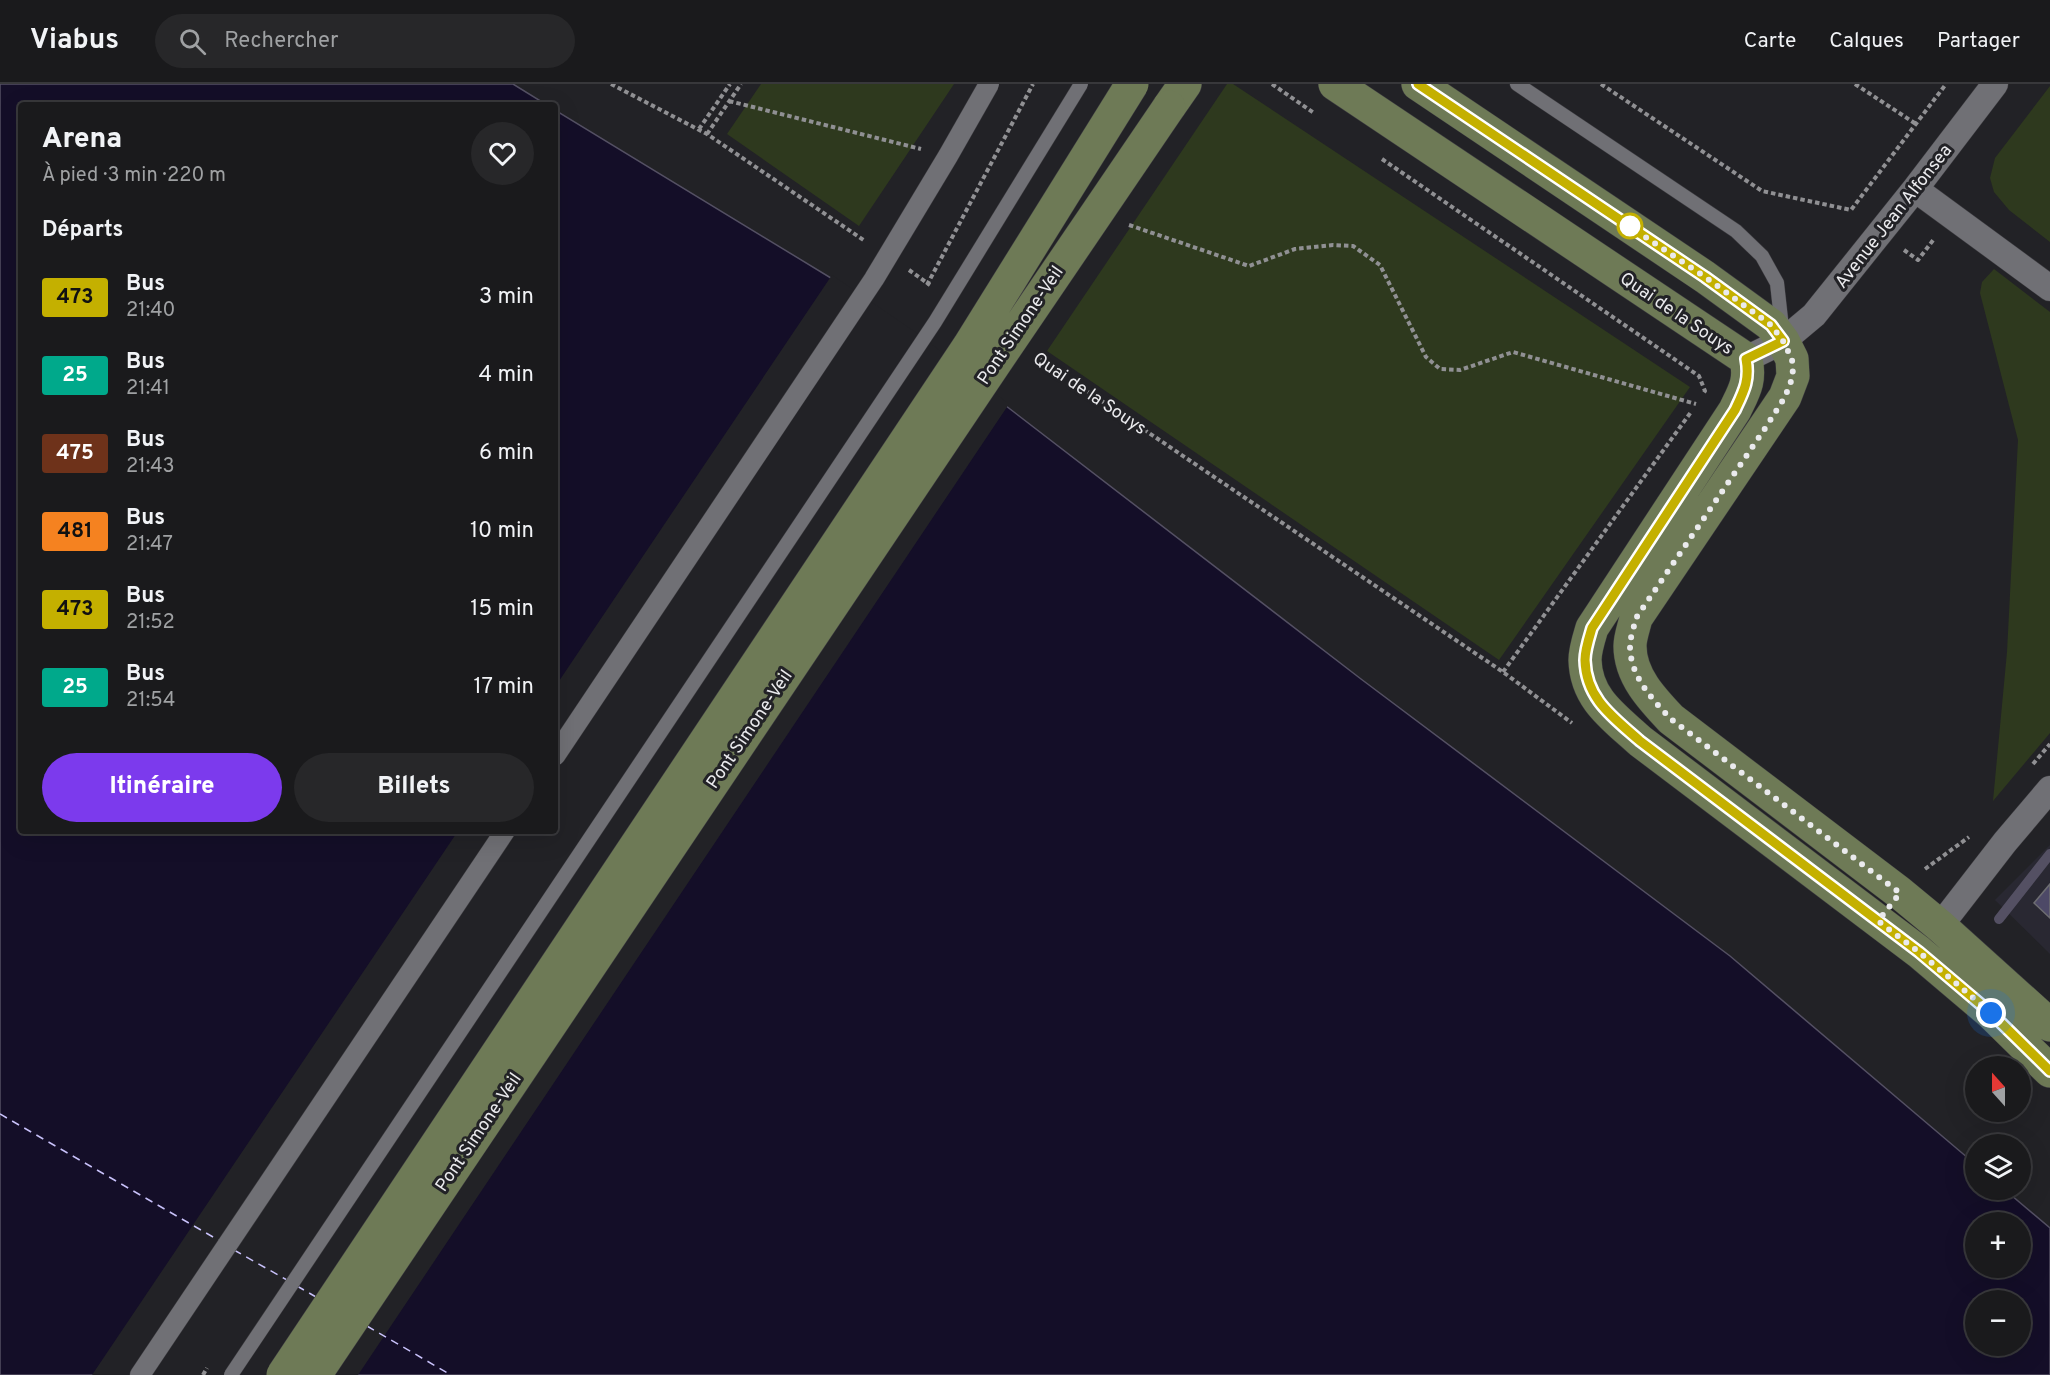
<!DOCTYPE html>
<html lang="fr">
<head>
<meta charset="utf-8">
<style>
	:root { --surface:#1a1a1c; --page:#272729; --text:#f1f3f6; --muted:#9fa1a3; --line:#38383b; --accent:#7c3aed }
	body { margin:0; font-family:Overpass,sans-serif; background:var(--page); color:var(--text); height:100vh; display:flex; flex-direction:column; font-size:22px; white-space:nowrap }
	* { box-sizing:border-box; margin:0 }
	p { font-size:20px; color:var(--muted) }
	.icon { flex:none; width:33px; height:33px; fill:none; stroke:currentColor; stroke-width:2; stroke-linecap:round; stroke-linejoin:round }
	.map { position:relative; flex:1; overflow:hidden }
	.panel { position:absolute; left:18px; top:18px; width:540px; height:732px; display:flex; flex-direction:column; background:var(--surface); border-radius:6px; box-shadow:0 6px 24px #0002,0 0 0 2px var(--line) }
	.panel>* { flex:none }
	.badge { padding:0 12px; border-radius:4px; font-size:21px; line-height:39px }
	.needle { width:39px; rotate:339deg }
	.tools { position:absolute; left:1965px; top:972px; display:grid; gap:12px }
	.tools a { display:grid; place-items:center; width:66px; height:66px; border-radius:50%; background:var(--surface); box-shadow:0 6px 24px #0002,0 0 0 2px var(--line); font-size:30px }
	.you { position:absolute; width:30px; height:30px; margin:-15px; border:4px solid #fff; border-radius:50%; background:#1a73e8; box-shadow:0 0 0 9px #1a73e833 }
	.map>.badge { position:absolute; translate:-50% -50%; box-shadow:0 0 0 3px #fff }
	h2 { padding:0 24px; font-size:22px; line-height:54px }
	.round { display:grid; place-items:center; flex:none; width:63px; height:63px; border-radius:32px; background:var(--page) }
	.head { display:flex; align-items:center; justify-content:space-between; height:102px; padding:0 24px }
	h1 { font-size:28px; font-weight:800; line-height:45px }
	.button { display:flex; gap:12px; margin-top:auto; padding:12px 24px }
	.button a { flex:1; height:69px; border-radius:36px; background:var(--accent); color:#fff; font-size:24px; font-weight:800; line-height:69px; text-align:center }
	.button a+a { background:var(--page); color:var(--text) }
	ul { padding:0; list-style:none }
	li { display:flex; align-items:center; gap:18px; height:78px; padding:0 24px }
	li div { flex:1 }
	li b { display:block; font-size:22px }
	li em { font-style:normal }
	li .badge { min-width:66px; font-weight:700; text-align:center }
	header { display:flex; align-items:center; gap:36px; box-sizing:border-box; height:84px; padding:0 30px; background:var(--surface); border-bottom:2px solid var(--line) }
	header strong { font-size:28px }
	nav { display:flex; gap:33px; margin-inline-start:auto; font-size:21px }
	.search { width:420px; height:54px; background:var(--page); display:flex; align-items:center; gap:15px; box-sizing:border-box; padding:0 21px; border-radius:33px; color:var(--muted); font-size:22px }
	.map>svg:first-child { display:block }
	.built { fill:#292832 }
	.green { fill:#2e391e }
	.water { fill:#140e28; stroke:#545063; stroke-width:1.5; fill-rule:evenodd }
	.pier { fill:#222226 }
	.lines { fill:none; stroke-linecap:round; stroke-linejoin:round }
	.stream { stroke:#545063; stroke-width:10 }
	.ferry { stroke:#c8c1fa; stroke-width:1.5; stroke-dasharray:8 6; stroke-linecap:butt }
	.building { fill:#4d4967; stroke:#6d6d72; stroke-width:1.5 }
	.service-casing { stroke:#3d3c40; stroke-width:15 }
	.pedestrian-casing { stroke:#3d3c40; stroke-width:21 }
	.minor-casing { stroke:#3d3c40; stroke-width:27 }
	.secondary-casing { stroke:#3d3c40; stroke-width:34 }
	.path { stroke:#909093; stroke-width:4; stroke-dasharray:4.5 3; stroke-linecap:butt }
	.service { stroke:#707075; stroke-width:14 }
	.pedestrian { stroke:#707075; stroke-width:20 }
	.minor { stroke:#707075; stroke-width:26 }
	.secondary { stroke:#6e7a56; stroke-width:33 }
	.service-bridge-casing { stroke:#3d3c40; stroke-width:15; stroke-linecap:butt }
	.pedestrian-bridge-casing { stroke:#3d3c40; stroke-width:21; stroke-linecap:butt }
	.secondary-bridge-casing { stroke:#3d3c40; stroke-width:34; stroke-linecap:butt }
	.path-bridge { stroke:#909093; stroke-width:4; stroke-dasharray:4.5 3; stroke-linecap:butt }
	.service-bridge { stroke:#707075; stroke-width:14 }
	.pedestrian-bridge { stroke:#707075; stroke-width:20 }
	.secondary-bridge { stroke:#6e7a56; stroke-width:33 }
	.line-casing { stroke:#fff; stroke-width:14 }
	.line { stroke:#c4b000; stroke-width:9 }
	.walk { stroke:#eaeaed; stroke-width:6; stroke-dasharray:0 10.8 }
	.stop-dot { fill:#fff; stroke:#c4b000; stroke-width:3 }
	.labels { text-anchor:middle; stroke-width:6; stroke-linejoin:round; paint-order:stroke }
	.street-label { font-size:18px; fill:#eaeaed; stroke:#222226 }
</style>
</head>
<body>
<header>
<strong>Viabus</strong>
<div class="search"><svg class="icon" aria-label="search" viewBox="0 0 24 24"><circle cx="10" cy="10" r="6"/><path d="M15 15l6 6"/></svg>Rechercher</div>
<nav><a>Carte</a><a>Calques</a><a>Partager</a></nav>
</header>
<div class="map">
<svg width="2050" height="1291" viewBox="0 0 2050 1291">
	<rect width="100%" height="100%" fill="#222226"/>
	<path class="built" d="M2050 761V870L1995 816Z"/>
	<path class="green" d="M761 0H954L859 142 727 50Z
		M1227 0H1233L1690 303 1499 576 1047 267Z
		M2050 2V158L2009 126 1994 108 1990 94 1995 74Z
		M1994 185 2050 228V649L1993 717 2007 568 2018 356 1980 209 1982 198Z"/>
	<path class="water" d="M0 0H513L547 21H21V747H555V26L844 202 919 255 1361 595 1730 872 1975 1080 1976 1106H2005L2050 1144V1291H0ZM1976 1138H2020V1184H1976ZM1976 1216H2020V1262H1976Z"/>
	<path class="pier" d="M832 191 921 252 1009 320 358 1291H92L458 747H555V603Z"/>
	<g class="lines">
		<path class="stream" d="M1999 835 2050 770"/>
		<path class="ferry" d="M0 1030 220 1157
			M234 1166 287 1196
			M297 1202 316 1213
			M367 1242 451 1291"/>
	</g>
	<path class="building" d="M2050 800V834L2034 819Z"/>
	<g class="lines">
		<defs>
			<path id="service" d="M1517 0 1736 147 1762 172 1777 199 1782 244"/>
			<path id="pedestrian" d="M140 1291 505 747"/>
			<path id="minor" d="M1915 105 2050 204
				M1746 275 1783 257 1814 231 1915 105 1995 0
				M1940 842 2005 758 2050 705"/>
			<path id="secondary" d="M1335 0 1746 275C1751 297 1744 307 1735 326L1592 544C1589 554 1585 566 1585 576 1586 615 1614 633 1640 657L1919 868 1991 929 2050 987
				M1418 0 1705 193 1771 241 1783 257 1792 275 1793 292 1785 313 1636 534C1634 543 1630 553 1630 562 1630 592 1652 615 1671 635L1900 809 1940 842 2050 941
				M1169 23 1185 0"/>
		</defs>
		<use href="#service" class="service-casing"/>
		<use href="#pedestrian" class="pedestrian-casing"/>
		<use href="#minor" class="minor-casing"/>
		<use href="#secondary" class="secondary-casing"/>
		<path class="path" d="M611 0 707 50 865 157
			M1272 0 1314 29
			M1601 0 1762 107 1851 126 1946 0
			M1855 0 1916 40
			M729 17 921 65
			M699 45 730 0
			M707 50 741 0
			M1382 75 1699 292 1705 307 1703 310
			M1129 141 1249 182 1295 165 1333 161 1353 162 1380 181 1426 273 1440 285 1460 286 1513 268 1696 320
			M1904 166 1918 176 1934 155
			M909 186 930 201
			M1038 274 1503 588 1572 639
			M1503 588 1691 328
			M2033 680 2050 660
			M1925 785 1969 753"/>
		<use href="#service" class="service"/>
		<use href="#pedestrian" class="pedestrian"/>
		<use href="#minor" class="minor"/>
		<use href="#secondary" class="secondary"/>
		<defs>
			<path id="service-bridge" d="M231 1291 935 238 1081 0"/>
			<path id="pedestrian-bridge" d="M555 672 874 195 948 72 989 0"/>
			<path id="secondary-bridge" d="M283 1291 969 262 1132 0
				M315 1291 995 279 1169 23"/>
		</defs>
		<use href="#service-bridge" class="service-bridge-casing"/>
		<use href="#pedestrian-bridge" class="pedestrian-bridge-casing"/>
		<use href="#secondary-bridge" class="secondary-bridge-casing"/>
		<path class="path-bridge" d="M927 201 1033 0
			M203 1291 207 1284"/>
		<use href="#service-bridge" class="service-bridge"/>
		<use href="#pedestrian-bridge" class="pedestrian-bridge"/>
		<use href="#secondary-bridge" class="secondary-bridge"/>
	</g>
	<g class="lines">
		<defs>
			<path id="line" d="M1418 0 1705 193 1771 241 1783 257 1746 275C1750 296 1744 307 1735 326L1592 544C1589 554 1585 566 1585 576 1586 615 1613 633 1640 657L1919 868 1991 929 2050 987"/>
		</defs>
		<use href="#line" class="line-casing"/>
		<use href="#line" class="line"/>
		<path class="walk" d="M1630 142H1629L1705 193 1771 241 1783 257 1792 275 1793 292 1785 313 1764 346 1636 534C1634 543 1630 554 1630 562 1630 592 1652 615 1671 635L1900 809 1878 837 1919 868 1991 929"/>
	</g>
	<circle class="stop-dot" cx="1630" cy="142" r="12"/>
	<g class="labels">
		<g class="street-label">
			<text transform="translate(1893 132) rotate(-52)" y="6">Avenue Jean Alfonsea</text>
			<text transform="translate(1677 229) rotate(34)" y="6">Quai de la Souys</text>
			<text transform="translate(1020 241) rotate(-56)" y="6">Pont Simone-Veil</text>
			<text transform="translate(1090 309) rotate(34)" y="6">Quai de la Souys</text>
			<text transform="translate(749 645) rotate(-56)" y="6">Pont Simone-Veil</text>
			<text transform="translate(478 1048) rotate(-56)" y="6">Pont Simone-Veil</text>
		</g>
	</g>
</svg>
<div class="tools">
<a><svg class="needle" viewBox="-14 -14 28 28"><path d="M0-13l5 13h-10z" fill="#e53935"/><path d="M0 13l5-13h-10z" fill="#9fa1a3"/></svg></a>
<a><svg class="icon" aria-label="layers" viewBox="0 0 24 24"><path d="M12 4l9 5-9 5-9-5zM3 14l9 5 9-5"/></svg></a>
<a>+</a>
<a>−</a>
</div>
<div class="you" style="left:1991px;top:929px"></div>
<section class="panel">
<div class="head"><div><h1>Arena</h1><p>À pied · 3 min · 220 m</p></div><a class="round"><svg class="icon" aria-label="heart" viewBox="0 0 24 24"><path d="M12 20l-8-8c-3-5 5-10 8-4 3-6 11-1 8 4z"/></svg></a></div>
<h2>Départs</h2>
<ul>
<li><span class="badge" style="background:#c4b000;color:#111">473</span><div><b>Bus</b><p>21:40</p></div><em>3 min</em></li>
<li><span class="badge" style="background:#00a98b;color:#fff">25</span><div><b>Bus</b><p>21:41</p></div><em>4 min</em></li>
<li><span class="badge" style="background:#6e321a;color:#fff">475</span><div><b>Bus</b><p>21:43</p></div><em>6 min</em></li>
<li><span class="badge" style="background:#f58220;color:#111">481</span><div><b>Bus</b><p>21:47</p></div><em>10 min</em></li>
<li><span class="badge" style="background:#c4b000;color:#111">473</span><div><b>Bus</b><p>21:52</p></div><em>15 min</em></li>
<li><span class="badge" style="background:#00a98b;color:#fff">25</span><div><b>Bus</b><p>21:54</p></div><em>17 min</em></li>
</ul>
<div class="button"><a>Itinéraire</a><a>Billets</a></div>
</section>
</div>
</body>
</html>
